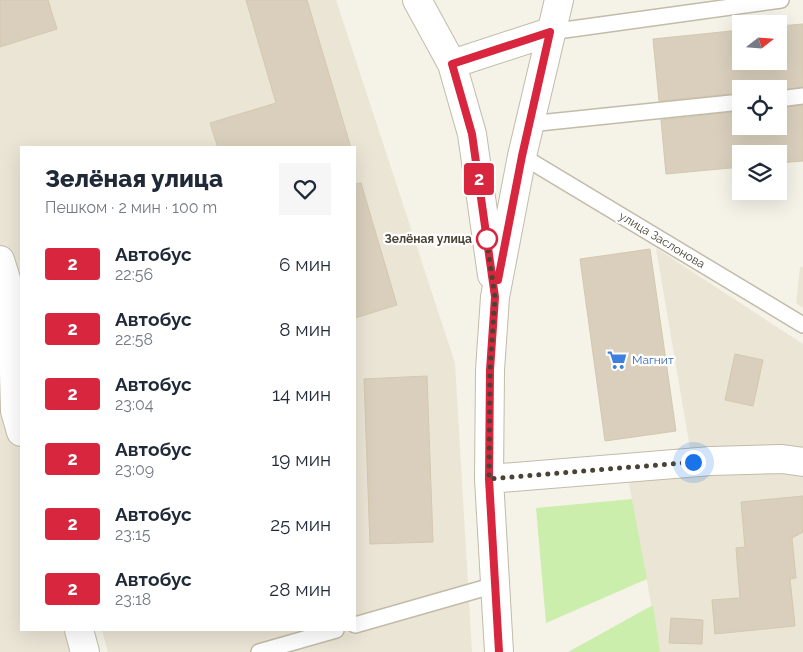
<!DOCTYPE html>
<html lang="ru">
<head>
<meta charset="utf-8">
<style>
	:root { --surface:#fff; --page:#f6f6f7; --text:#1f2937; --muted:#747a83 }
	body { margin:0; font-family:Raleway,sans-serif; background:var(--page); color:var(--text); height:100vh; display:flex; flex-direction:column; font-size:19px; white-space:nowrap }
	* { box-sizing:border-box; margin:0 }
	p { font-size:16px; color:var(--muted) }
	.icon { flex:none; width:28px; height:28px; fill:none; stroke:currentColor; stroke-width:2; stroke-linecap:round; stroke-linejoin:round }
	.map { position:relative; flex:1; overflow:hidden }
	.sheet { position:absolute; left:20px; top:146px; width:336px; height:485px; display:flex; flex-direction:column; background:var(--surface); border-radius:0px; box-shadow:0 5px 20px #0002 }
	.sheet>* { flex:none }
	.badge { padding:0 10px; border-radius:4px; font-size:18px; line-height:32px }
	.needle { width:32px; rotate:73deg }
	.tools { position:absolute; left:732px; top:15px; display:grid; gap:10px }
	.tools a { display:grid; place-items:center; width:55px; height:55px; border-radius:0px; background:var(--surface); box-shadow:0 5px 20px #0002; font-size:25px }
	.you { position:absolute; width:25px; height:25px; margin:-12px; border:4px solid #fff; border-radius:50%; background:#1a73e8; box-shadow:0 0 0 8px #1a73e833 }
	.map>.badge { position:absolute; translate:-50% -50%; box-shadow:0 0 0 2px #fff }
	.round { display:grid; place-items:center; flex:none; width:52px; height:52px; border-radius:0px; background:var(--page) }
	.headline { display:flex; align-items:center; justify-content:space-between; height:85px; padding:0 25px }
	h1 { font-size:24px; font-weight:800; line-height:38px }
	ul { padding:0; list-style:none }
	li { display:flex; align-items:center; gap:15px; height:65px; padding:0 25px }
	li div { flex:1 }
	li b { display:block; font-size:19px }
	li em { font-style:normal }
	li .badge { min-width:55px; font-weight:700; text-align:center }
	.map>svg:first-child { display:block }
	.residential { fill:#eae5d5 }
	.green { fill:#cceeac }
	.building { fill:#d9cfbc; stroke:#d4c8ae }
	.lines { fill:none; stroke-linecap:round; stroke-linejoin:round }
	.service-casing { stroke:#c2bba9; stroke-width:18 }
	.minor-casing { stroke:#c2bba9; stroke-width:30 }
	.service { stroke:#fff; stroke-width:15 }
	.minor { stroke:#fff; stroke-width:28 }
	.line-casing { stroke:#fff; stroke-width:11 }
	.line { stroke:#d7263d; stroke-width:8 }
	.walk { stroke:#4a4335; stroke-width:5; stroke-dasharray:0 9 }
	.stop-dot { fill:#fff; stroke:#d7263d; stroke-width:2.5 }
	.labels { text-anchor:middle; stroke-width:4.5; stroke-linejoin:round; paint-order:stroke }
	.stop-label { font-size:12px; font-weight:bold; fill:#4a4335; stroke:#fff; text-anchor:end }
	.street-label { font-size:12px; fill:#4a4335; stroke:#fff }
	.shop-label { font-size:12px; fill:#366cbe; stroke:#fff; text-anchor:start }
</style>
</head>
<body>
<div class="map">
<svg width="803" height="652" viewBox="0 0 803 652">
	<rect width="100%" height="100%" fill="#f5f2e8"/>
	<path class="residential" d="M0 0H336L455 363 472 652H108L102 630H355V148H21V335L0 257Z
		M656 248 803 344V451L691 454Z
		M800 267H803V308L796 303Z
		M0 337 21 431V630H66L71 652H0Z
		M803 469V652H660L629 483 644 478Z"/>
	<path class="green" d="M632 499 647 579 546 623 536 508Z
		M653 605 660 652H568Z"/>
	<path class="building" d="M0 0H48L57 29 0 47Z
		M246 0H307L351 148H218L210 123 276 103Z
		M803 24V87L779 90 741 89V93L659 101 653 39 741 30V61H779V26Z
		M803 105V161L779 163V154H741V167L666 174 661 120 741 111V126H779V108Z
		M361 183 397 305 355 318V184Z
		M650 249 676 431 605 441 580 259Z
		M735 354 763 360 753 406 725 400Z
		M427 376 433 542 370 544 364 379Z
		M803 496V532L792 538 796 578 790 579 795 626 715 634 712 600 740 598 736 548 745 547 741 502Z
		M671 618 703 620 702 644 669 643Z"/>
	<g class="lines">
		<defs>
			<path id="service" d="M550 32 781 0
				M779 99 803 96
				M529 124 741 102
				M522 156 803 325
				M355 625 495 585
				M259 652 336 630"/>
			<path id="minor" d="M417 0 452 64 472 134 492 275
				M452 64 550 32
				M0 260 6 279 13 335 15 411 21 432
				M489 479 711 461 782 459 803 462
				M79 630 85 652
				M499 652 489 479 490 370 495 297 522 156 559 0"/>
		</defs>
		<use href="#service" class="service-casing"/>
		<use href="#minor" class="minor-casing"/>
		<use href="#service" class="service"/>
		<use href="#minor" class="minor"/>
	</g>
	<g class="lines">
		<defs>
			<path id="line" d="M498 280 522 156 550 32 452 64 472 134 495 297 490 370 489 479 499 652"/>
		</defs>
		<use href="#line" class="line-casing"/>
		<use href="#line" class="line"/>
		<path class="walk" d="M487 239 486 236 495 297 490 370 489 479 693 462"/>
	</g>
	<defs>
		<symbol id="supermarket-bare" viewBox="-9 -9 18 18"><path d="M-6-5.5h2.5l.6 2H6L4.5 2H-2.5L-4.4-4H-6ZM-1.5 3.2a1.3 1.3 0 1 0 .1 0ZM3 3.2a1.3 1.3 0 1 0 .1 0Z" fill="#3f7fe0" stroke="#fff" stroke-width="2.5" paint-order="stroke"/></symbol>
	</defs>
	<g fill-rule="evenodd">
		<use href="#supermarket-bare" x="603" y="346" width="28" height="28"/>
	</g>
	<circle class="stop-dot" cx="487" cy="239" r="10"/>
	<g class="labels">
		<g class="stop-label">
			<text x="472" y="243">Зелёная улица</text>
		</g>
		<g class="street-label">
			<text transform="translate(662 240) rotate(31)" y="4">улица Заслонова</text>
		</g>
		<g class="shop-label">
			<text x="632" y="364">Магнит</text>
		</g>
	</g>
</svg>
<div class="tools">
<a><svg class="needle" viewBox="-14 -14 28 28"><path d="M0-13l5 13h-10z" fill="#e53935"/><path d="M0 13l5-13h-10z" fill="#747a83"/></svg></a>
<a><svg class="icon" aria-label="locate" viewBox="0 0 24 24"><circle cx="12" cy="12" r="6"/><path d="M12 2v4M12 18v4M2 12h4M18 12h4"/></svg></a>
<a><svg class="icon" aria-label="layers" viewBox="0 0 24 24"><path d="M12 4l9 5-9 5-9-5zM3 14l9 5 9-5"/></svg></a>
</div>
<div class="you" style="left:693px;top:462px"></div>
<b class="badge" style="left:479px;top:179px;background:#d7263d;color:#fff">2</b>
<section class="sheet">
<div class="headline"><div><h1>Зелёная улица</h1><p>Пешком · 2 мин · 100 m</p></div><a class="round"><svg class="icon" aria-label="heart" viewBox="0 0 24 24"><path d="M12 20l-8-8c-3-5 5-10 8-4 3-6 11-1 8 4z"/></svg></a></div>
<ul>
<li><span class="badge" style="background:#d7263d;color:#fff">2</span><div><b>Автобус</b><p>22:56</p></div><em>6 мин</em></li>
<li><span class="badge" style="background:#d7263d;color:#fff">2</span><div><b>Автобус</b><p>22:58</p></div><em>8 мин</em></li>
<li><span class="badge" style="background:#d7263d;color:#fff">2</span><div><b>Автобус</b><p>23:04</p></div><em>14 мин</em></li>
<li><span class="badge" style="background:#d7263d;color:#fff">2</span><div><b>Автобус</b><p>23:09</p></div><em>19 мин</em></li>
<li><span class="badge" style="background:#d7263d;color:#fff">2</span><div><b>Автобус</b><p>23:15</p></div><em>25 мин</em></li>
<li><span class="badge" style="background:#d7263d;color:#fff">2</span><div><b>Автобус</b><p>23:18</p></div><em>28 мин</em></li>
</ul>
</section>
</div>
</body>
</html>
